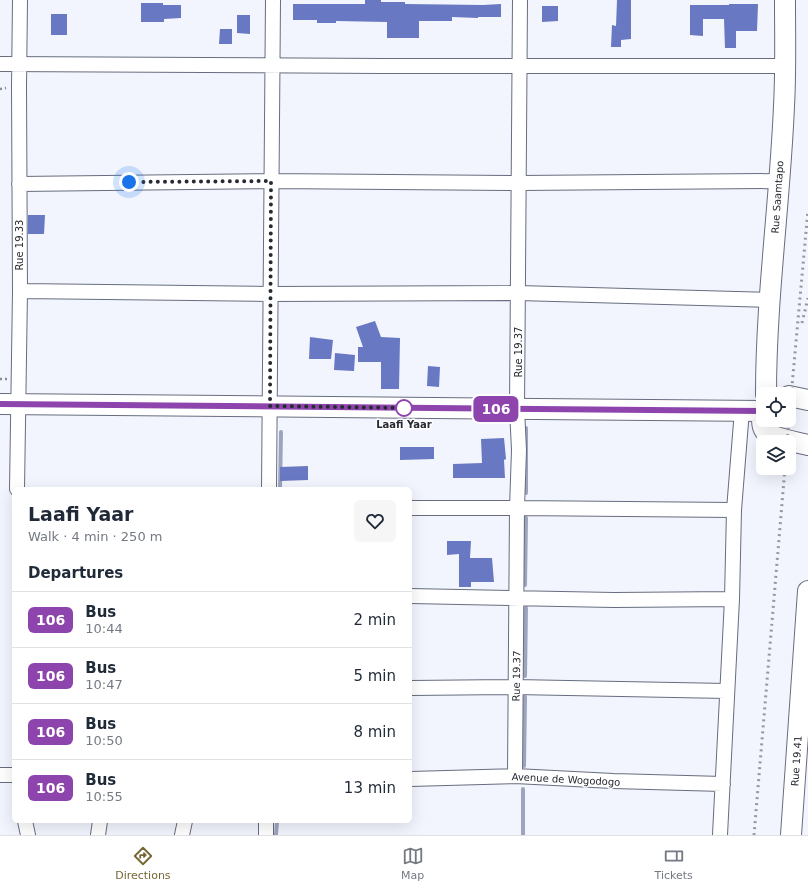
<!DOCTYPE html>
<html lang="en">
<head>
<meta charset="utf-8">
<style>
	:root { --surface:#fff; --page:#f6f6f7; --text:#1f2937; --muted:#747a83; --line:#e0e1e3; --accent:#756633 }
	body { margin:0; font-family:"DejaVu Sans",sans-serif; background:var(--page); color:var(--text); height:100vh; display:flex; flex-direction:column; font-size:15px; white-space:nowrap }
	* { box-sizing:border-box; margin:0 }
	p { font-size:13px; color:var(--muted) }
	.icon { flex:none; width:22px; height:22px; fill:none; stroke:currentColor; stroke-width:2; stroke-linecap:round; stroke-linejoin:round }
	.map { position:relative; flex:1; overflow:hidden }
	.sheet { position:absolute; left:12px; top:487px; width:400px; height:336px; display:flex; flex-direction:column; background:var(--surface); border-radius:6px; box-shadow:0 4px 16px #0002 }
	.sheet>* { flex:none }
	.badge { padding:0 8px; border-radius:6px; font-size:14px; line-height:26px }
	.controls { position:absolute; left:756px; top:387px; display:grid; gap:8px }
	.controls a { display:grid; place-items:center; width:40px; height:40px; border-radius:6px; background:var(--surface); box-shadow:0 4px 16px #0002; font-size:20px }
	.you { position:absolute; width:20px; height:20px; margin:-10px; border:3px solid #fff; border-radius:50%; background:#1a73e8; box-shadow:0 0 0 6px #1a73e833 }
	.map>.badge { position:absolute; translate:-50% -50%; box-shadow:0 0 0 2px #fff }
	h2 { padding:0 16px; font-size:15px; line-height:36px }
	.round { display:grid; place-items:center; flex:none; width:42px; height:42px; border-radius:6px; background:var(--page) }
	.head { display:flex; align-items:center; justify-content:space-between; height:68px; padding:0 16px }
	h1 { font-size:19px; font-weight:700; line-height:30px }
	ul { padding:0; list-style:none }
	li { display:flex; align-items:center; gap:12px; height:56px; padding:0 16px; border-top:1px solid var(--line) }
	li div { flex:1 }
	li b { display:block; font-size:15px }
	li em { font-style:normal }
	li .badge { min-width:44px; font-weight:700; text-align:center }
	.tabs { display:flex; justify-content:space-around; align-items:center; height:56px; border-top:1px solid var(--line); background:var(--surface); font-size:11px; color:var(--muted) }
	.tabs a { display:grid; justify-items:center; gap:2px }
	.tabs .selected { color:var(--accent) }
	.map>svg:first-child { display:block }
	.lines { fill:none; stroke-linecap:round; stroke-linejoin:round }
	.stream { stroke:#9da4bd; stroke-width:4 }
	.building { fill:#6878c2 }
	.street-casing { stroke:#676d7f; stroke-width:16 }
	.secondary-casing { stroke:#676d7f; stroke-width:22 }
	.path { stroke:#878a93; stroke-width:2.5; stroke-dasharray:2 3; stroke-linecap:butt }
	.street { stroke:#fff; stroke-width:14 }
	.secondary { stroke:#fff; stroke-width:20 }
	.rail { stroke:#9598a0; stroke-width:3; stroke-dasharray:2 4; stroke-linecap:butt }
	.line-casing { stroke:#fff; stroke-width:9 }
	.line { stroke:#8e44ad; stroke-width:6 }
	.walk { stroke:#272a32; stroke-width:4; stroke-dasharray:0 7.2 }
	.stop-dot { fill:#fff; stroke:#8e44ad; stroke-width:2 }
	.labels { text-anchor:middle; stroke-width:3; stroke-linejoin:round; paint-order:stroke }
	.street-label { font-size:10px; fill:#272a32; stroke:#fff }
	.stop-label { font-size:10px; font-weight:bold; fill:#272a32; stroke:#fff }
</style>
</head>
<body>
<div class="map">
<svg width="808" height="835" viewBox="0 0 808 835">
	<rect width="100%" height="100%" fill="#f2f5fe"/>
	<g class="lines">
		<path class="stream" d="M526 428V493
			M280 489 281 432
			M525 585 526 518
			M525 676 526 608
			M524 766 525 697
			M276 835 277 821
			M523 835V789"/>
	</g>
	<path class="building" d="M365 0H381V2H405V4L483 5 501 4V17H478V18L452 17V21H419V38H387V22L336 21V23H317V20H293V4H365Z
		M617 0H631V39L621 40V47H611L612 25 616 26Z
		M141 3H163V5H181V18L164 19V22H141Z
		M729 4H758L757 31H736V48H725L724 19H703V36L690 35V5H729Z
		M542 6H558V21L542 22Z
		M51 14H67V35H51Z
		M237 15H250V34L237 33Z
		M220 29H232V44H219Z
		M28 215H45L44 234H28Z
		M375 321 381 337 400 338 399 389H381V362H358V347H363L356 327Z
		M310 337 333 340 331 359H309Z
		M335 353 355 355 354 371 334 370Z
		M428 366 440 367 439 387 427 386Z
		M504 438 506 459 504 460 505 478H453V464L482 463 481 439Z
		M400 447H434V459L400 460Z
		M308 466V480L280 481V467Z
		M447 541H471L470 558H492L494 582H471V587H459V554L447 555Z"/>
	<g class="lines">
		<defs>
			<path id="street" d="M0 64 383 66H786
				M19 184 271 181 519 183 779 181
				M20 291 271 294 518 293 769 300
				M17 489 20 291 19 86 20 0
				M269 489 273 0
				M410 508H517L734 510
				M410 596 614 600 732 599
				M410 688 515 687 727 691
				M0 775H14
				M515 776 517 508 519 450 517 409 520 0
				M410 779 515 776 613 781 723 784
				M25 821 28 835
				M98 835 100 821
				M182 835 185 821
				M266 835V821
				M720 835 732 599 734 510 742 410"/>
			<path id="secondary" d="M766 394C766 298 780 202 784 106 786 71 785 35 785 0
				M789 396 808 400
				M0 404 763 411
				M763 412C762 418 761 425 765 431 770 437 799 443 808 445
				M791 835 808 591"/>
		</defs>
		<use href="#street" class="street-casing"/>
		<use href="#secondary" class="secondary-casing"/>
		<path class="path" d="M0 89 6 88
			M0 379H7"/>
		<use href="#street" class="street"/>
		<use href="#secondary" class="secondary"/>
		<path class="rail" d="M802 323 808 298
			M789 419 808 210
			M787 442 789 420
			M754 835 785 468"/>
	</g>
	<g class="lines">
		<defs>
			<path id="line" d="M0 404 763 411"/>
		</defs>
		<use href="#line" class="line-casing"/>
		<use href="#line" class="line"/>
		<path class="walk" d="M129 182 271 181 270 406 404 408"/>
	</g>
	<circle class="stop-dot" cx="404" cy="408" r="8"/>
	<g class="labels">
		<g class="street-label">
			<text transform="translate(777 197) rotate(-86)" y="4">Rue Saamtapo</text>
			<text transform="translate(19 245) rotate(-90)" y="4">Rue 19.33</text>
			<text transform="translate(518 352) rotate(-90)" y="4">Rue 19.37</text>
			<text transform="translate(516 676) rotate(-89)" y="4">Rue 19.37</text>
			<text transform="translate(796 761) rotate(-86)" y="4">Rue 19.41</text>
			<text transform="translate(566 779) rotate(3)" y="4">Avenue de Wogodogo</text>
		</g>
		<g class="stop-label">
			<text x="404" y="428">Laafi Yaar</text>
		</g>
	</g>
</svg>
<div class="controls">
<a><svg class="icon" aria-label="locate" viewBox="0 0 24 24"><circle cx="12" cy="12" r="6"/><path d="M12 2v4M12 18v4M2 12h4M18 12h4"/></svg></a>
<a><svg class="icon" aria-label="layers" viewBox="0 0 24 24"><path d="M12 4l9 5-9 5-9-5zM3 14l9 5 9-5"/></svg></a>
</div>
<div class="you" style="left:129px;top:182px"></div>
<b class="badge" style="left:496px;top:409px;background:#8e44ad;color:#fff">106</b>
<section class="sheet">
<div class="head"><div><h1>Laafi Yaar</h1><p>Walk · 4 min · 250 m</p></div><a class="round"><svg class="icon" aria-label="heart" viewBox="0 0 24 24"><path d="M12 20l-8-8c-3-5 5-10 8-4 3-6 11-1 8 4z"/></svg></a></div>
<h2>Departures</h2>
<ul>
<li><span class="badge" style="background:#8e44ad;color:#fff">106</span><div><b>Bus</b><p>10:44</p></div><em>2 min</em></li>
<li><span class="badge" style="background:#8e44ad;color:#fff">106</span><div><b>Bus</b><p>10:47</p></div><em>5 min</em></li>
<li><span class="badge" style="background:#8e44ad;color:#fff">106</span><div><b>Bus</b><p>10:50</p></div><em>8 min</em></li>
<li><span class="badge" style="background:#8e44ad;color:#fff">106</span><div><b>Bus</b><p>10:55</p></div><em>13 min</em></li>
</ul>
</section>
</div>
<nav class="tabs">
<a class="selected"><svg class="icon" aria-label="directions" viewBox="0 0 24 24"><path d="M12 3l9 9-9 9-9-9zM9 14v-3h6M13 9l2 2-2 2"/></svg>Directions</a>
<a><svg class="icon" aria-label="map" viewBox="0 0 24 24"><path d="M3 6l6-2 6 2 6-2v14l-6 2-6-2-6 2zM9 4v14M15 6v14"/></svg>Map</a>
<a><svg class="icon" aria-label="tickets" viewBox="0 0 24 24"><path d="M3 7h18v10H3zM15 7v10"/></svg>Tickets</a>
</nav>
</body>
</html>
